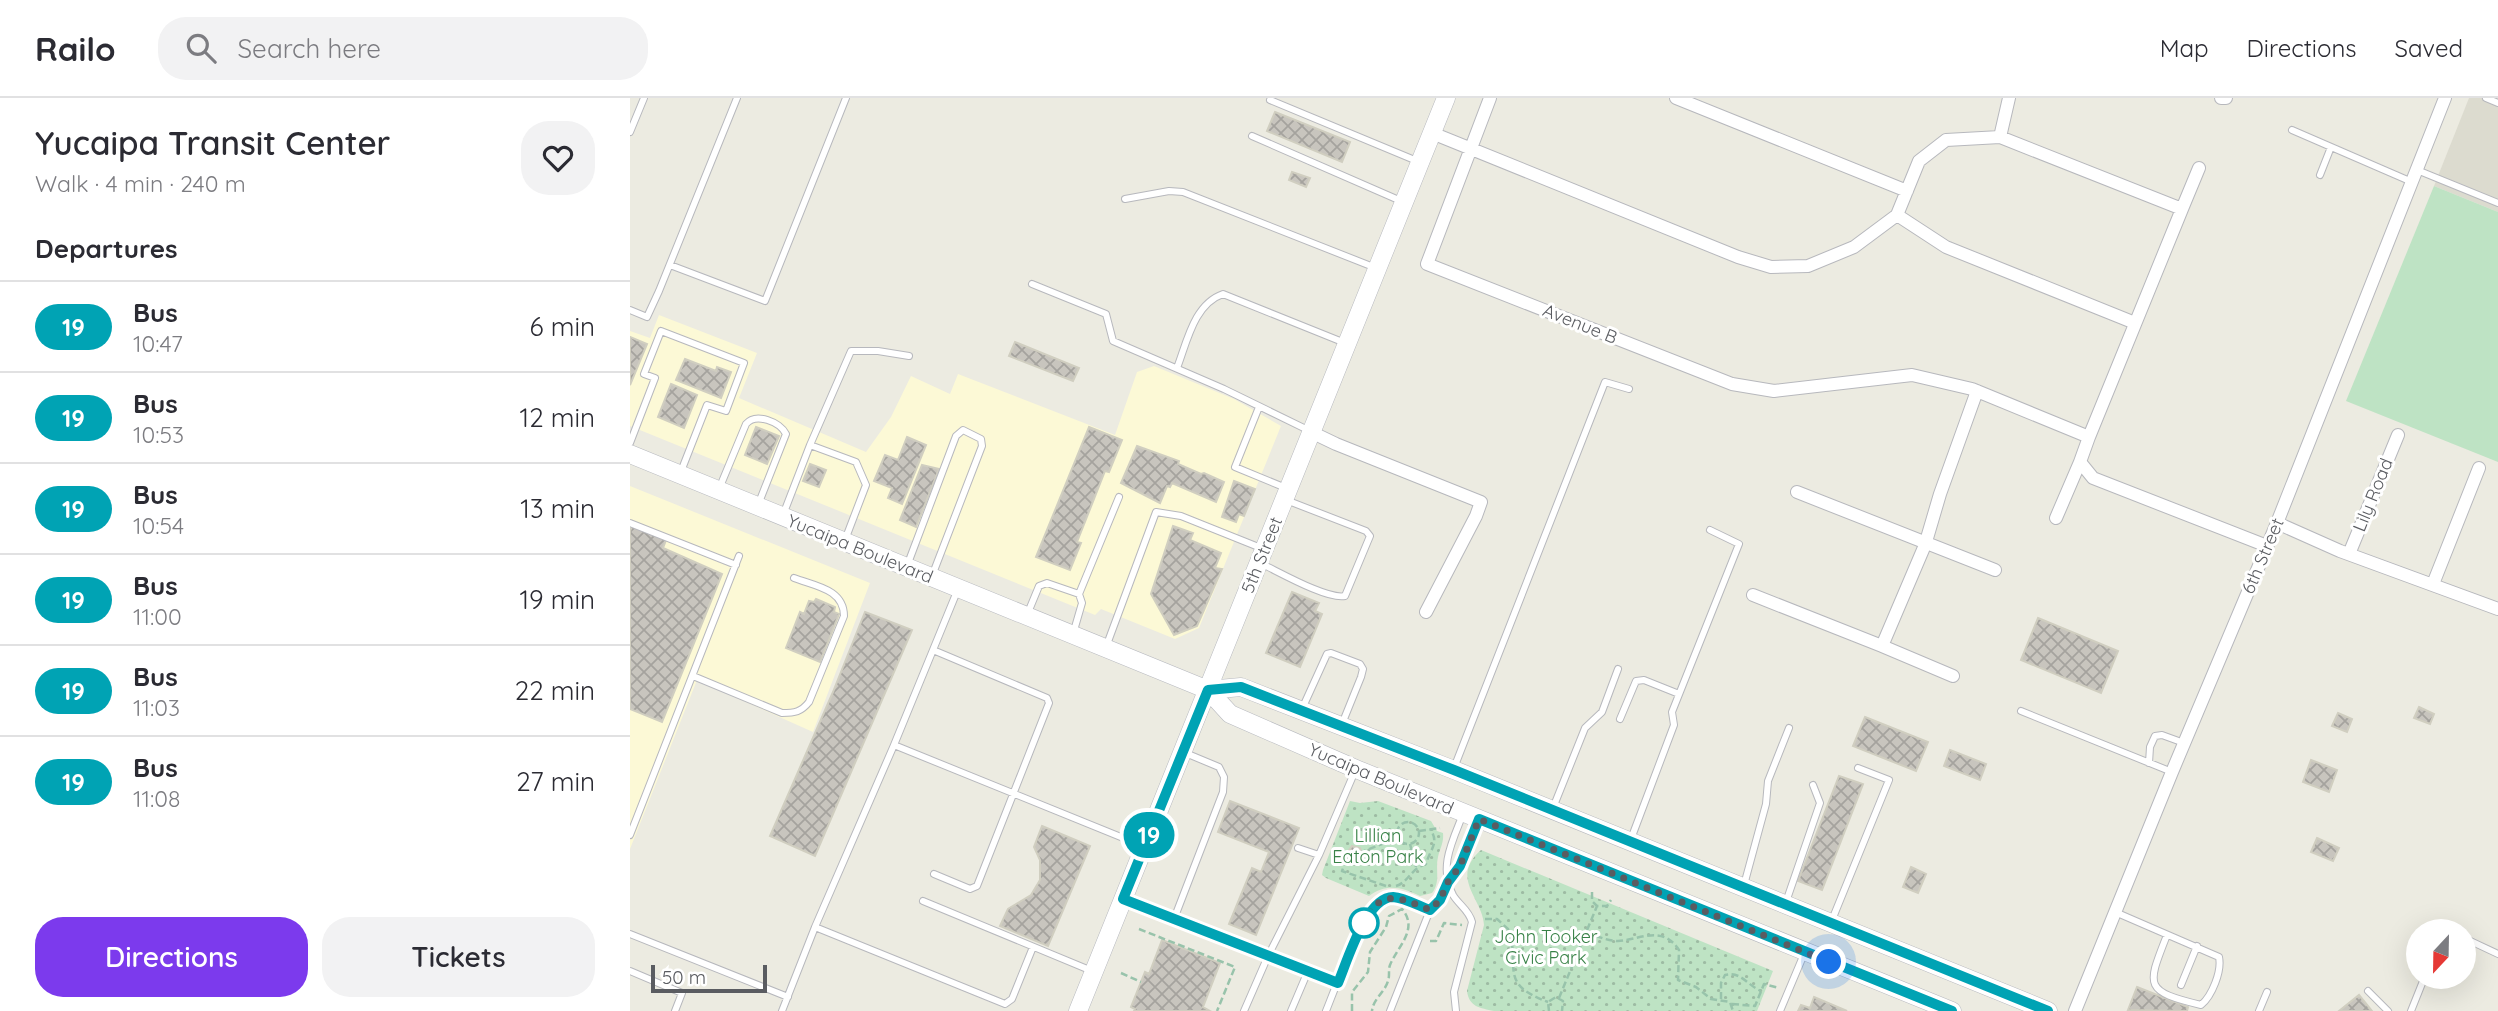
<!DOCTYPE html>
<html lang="en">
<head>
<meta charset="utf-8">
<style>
	:root { --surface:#fff; --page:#f2f2f3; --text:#2b2b33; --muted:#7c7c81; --line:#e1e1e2; --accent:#7c3aed }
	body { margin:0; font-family:Quicksand,sans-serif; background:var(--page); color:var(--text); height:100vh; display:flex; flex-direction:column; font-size:26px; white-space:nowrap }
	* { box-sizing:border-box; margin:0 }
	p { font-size:23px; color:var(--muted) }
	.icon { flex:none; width:38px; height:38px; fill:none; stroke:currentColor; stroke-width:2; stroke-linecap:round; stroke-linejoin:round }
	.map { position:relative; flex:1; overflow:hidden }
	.drawer { display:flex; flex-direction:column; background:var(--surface); width:630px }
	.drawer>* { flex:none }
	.badge { padding:0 14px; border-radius:23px; font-size:24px; line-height:46px }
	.needle { width:46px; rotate:202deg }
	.buttons { position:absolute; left:1776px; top:821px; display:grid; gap:14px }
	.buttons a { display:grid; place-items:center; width:70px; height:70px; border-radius:50%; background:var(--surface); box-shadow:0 7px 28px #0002; font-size:35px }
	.scale { position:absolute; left:21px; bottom:18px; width:116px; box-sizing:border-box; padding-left:7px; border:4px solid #5a5c61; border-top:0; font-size:19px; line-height:24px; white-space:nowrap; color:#5a5c61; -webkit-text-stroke:5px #fff; paint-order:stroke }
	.you { position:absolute; width:35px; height:35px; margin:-18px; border:5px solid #fff; border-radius:50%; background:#1a73e8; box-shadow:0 0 0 10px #1a73e833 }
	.map>.badge { position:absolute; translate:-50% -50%; box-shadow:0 0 0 4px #fff }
	h2 { padding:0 35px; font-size:26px; line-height:63px }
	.round { display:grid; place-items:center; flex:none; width:74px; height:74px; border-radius:28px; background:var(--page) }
	.summary { display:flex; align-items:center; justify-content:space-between; height:119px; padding:0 35px }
	h1 { font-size:33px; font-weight:600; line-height:52px }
	.primary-button { display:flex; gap:14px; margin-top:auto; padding:14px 35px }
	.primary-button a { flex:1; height:80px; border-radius:28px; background:var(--accent); color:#fff; font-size:28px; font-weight:600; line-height:80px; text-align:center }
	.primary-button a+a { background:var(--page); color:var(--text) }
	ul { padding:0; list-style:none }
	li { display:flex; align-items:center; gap:21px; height:91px; padding:0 35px; border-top:2px solid var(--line) }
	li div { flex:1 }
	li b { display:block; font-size:26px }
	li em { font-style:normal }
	li .badge { min-width:77px; font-weight:700; text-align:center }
	header { display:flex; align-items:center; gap:42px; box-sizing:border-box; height:98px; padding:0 35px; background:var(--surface); border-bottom:2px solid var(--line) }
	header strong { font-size:33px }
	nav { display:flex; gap:38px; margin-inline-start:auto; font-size:24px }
	.search { width:490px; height:63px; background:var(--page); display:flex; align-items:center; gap:18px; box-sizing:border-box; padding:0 24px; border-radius:28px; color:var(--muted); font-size:26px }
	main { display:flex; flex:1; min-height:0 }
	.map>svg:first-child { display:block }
	.commercial { fill:#fcf9d6 }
	.education { fill:#dcdbcf }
	.green { fill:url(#green-dots) }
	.pitch { fill:#bee3c4 }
	.building { fill:url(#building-cross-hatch); stroke:#d0cec0; stroke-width:2 }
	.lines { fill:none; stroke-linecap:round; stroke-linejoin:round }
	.service-casing { stroke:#b7b8bd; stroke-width:8 }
	.minor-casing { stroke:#b7b8bd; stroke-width:14 }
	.secondary-casing { stroke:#b7b9bf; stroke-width:19 }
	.path { stroke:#98c3ab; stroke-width:2.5; stroke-dasharray:7 3.5; stroke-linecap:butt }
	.service { stroke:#fff; stroke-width:6 }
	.minor { stroke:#fff; stroke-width:12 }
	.secondary { stroke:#fff; stroke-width:18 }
	.line-casing { stroke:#fff; stroke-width:16 }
	.line { stroke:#00a3b4; stroke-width:10 }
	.walk { stroke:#5a5c61; stroke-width:7; stroke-dasharray:0 12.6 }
	.stop-dot { fill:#fff; stroke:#00a3b4; stroke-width:3.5 }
	.labels { text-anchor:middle; stroke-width:6; stroke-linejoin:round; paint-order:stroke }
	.street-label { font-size:18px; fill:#5a5c61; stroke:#fff }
	.park-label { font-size:18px; fill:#388247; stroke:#fff }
</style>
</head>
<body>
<header>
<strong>Railo</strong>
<div class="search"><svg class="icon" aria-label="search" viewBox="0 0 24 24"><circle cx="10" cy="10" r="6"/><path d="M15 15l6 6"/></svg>Search here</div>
<nav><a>Map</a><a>Directions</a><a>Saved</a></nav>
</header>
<main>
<section class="drawer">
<div class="summary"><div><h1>Yucaipa Transit Center</h1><p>Walk · 4 min · 240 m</p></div><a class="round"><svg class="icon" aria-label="heart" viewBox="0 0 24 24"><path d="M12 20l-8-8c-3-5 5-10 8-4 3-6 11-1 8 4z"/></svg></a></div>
<h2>Departures</h2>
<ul>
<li><span class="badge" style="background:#00a3b4;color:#fff">19</span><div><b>Bus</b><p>10:47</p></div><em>6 min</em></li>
<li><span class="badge" style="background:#00a3b4;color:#fff">19</span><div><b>Bus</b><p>10:53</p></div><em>12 min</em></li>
<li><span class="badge" style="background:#00a3b4;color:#fff">19</span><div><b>Bus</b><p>10:54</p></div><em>13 min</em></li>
<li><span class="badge" style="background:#00a3b4;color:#fff">19</span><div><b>Bus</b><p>11:00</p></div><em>19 min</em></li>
<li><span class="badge" style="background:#00a3b4;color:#fff">19</span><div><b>Bus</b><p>11:03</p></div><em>22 min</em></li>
<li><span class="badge" style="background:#00a3b4;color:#fff">19</span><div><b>Bus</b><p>11:08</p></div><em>27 min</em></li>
</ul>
<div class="primary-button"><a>Directions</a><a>Tickets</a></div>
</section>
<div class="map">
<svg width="1868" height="913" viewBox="0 0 1868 913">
	<defs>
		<pattern id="green-dots" width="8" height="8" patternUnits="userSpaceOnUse" patternTransform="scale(1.75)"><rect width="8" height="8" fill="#bee3c4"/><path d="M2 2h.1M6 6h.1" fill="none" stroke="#9dbba3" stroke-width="1.8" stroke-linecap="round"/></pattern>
		<pattern id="building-cross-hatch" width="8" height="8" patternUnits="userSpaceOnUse" patternTransform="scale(1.75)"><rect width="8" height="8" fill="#c8c5be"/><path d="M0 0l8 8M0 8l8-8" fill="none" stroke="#a5a39e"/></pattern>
	</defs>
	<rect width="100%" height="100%" fill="#ecebe1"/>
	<path class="commercial" d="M29 217 127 255 109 300 236 354 261 319 281 278 320 296 328 276 485 337 507 274 524 268 604 301 651 328 569 530 545 541 471 511 465 517 0 328V233L20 240Z
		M0 388 240 485 183 634 67 582 0 751Z"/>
	<path class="education" d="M1839 0H1868V114L1804 88Z"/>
	<path class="green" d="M720 703 730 705 748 703 801 723 807 733 813 735C814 745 810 750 808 759 805 772 811 783 802 795L790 798C772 789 756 785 739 798L696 780 692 777 693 772Z
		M851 752 1143 873 1127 913H864C850 910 839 909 837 893L854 827C853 801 819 780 851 752Z"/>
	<path class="pitch" d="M1804 88 1868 114V364L1716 303Z"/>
	<path class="building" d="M645 14 720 44 712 64 637 33Z
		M662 74 680 80 676 89 659 82Z
		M0 239 17 246 0 287Z
		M385 244 449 270 443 283 379 258Z
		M55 261 86 273 87 269 101 274 91 300 46 282Z
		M41 286 67 297 54 330 28 319Z
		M126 329 149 338 137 366 115 357Z
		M459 329 492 342 479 374 475 373 447 444 451 445 440 472 406 459Z
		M277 339 296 347 272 406 258 400 262 390 244 383 255 357 268 362Z
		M507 348 549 363 548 366 571 376 574 375 594 384 586 404 542 385 540 389 537 388 530 405 491 385Z
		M180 366 196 372 189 389 173 383Z
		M292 367 309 371 286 429 270 422Z
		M604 383 625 391 614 418 609 416 606 424 592 419Z
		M2 428 36 442 33 450 92 476 32 624 0 611V433Z
		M543 428 563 435 560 442 591 455 585 470 592 471 567 528 544 537 521 496Z
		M662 494 689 505 685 513 692 516 670 569 636 555Z
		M186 501 205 509 204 514 209 516 190 564 156 550 170 514 174 516 179 503 184 504Z
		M235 514 282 532 185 758 140 738 203 594Z
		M1408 520 1488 553 1471 595 1391 562Z
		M1789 609 1804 616 1800 626 1784 620Z
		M1708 615 1722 621 1717 634 1702 628Z
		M1235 619 1298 644 1286 673 1223 648Z
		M1320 652 1356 666 1350 682 1314 668Z
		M1681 662 1707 672 1699 694 1673 684Z
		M1209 678 1233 686 1192 792 1168 783Z
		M600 703 669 730 626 837 599 826 622 770 631 774 639 754 588 734Z
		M412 728 460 748 418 848 370 828 378 811 401 797 410 782V762L404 749Z
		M1687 740 1709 750 1703 763 1681 754Z
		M722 748 730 750 733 757 728 764 720 762 717 755Z
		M1281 769 1296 776 1288 795 1273 789Z
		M532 842 590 865 573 909 580 913H504L505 911 501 909 515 874 519 876Z
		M1507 889 1558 909 1557 913 1498 912Z
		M1729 897 1742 913H1709Z
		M1184 899 1217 913H1168L1171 907 1180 910Z"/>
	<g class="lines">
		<defs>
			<path id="service" d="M1856 0 1868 5
				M640 2 787 63
				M1662 32 1782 84
				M0 34 14 0
				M622 38 771 103
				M1787 72 1868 105
				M1690 77 1701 49
				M495 101 539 93 553 94 746 170
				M40 167 135 203 216 0
				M402 186 476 216 483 243 594 291 680 333
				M0 212 17 219 29 193 107 0
				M547 270C557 244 564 206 593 196L715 245
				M629 309 605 369 656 390
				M0 345 25 280 14 276 31 233 114 265 96 313 77 307 50 376
				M180 347 226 364 236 387 215 442
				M89 391 116 326C126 314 150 324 156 336L128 407
				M153 417 180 347 221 253H248L279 258
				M0 425 106 467
				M632 466C649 474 698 502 715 498L740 438 736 433 656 402
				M277 468 326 338 333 332 351 341 352 348 302 478
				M328 491 264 647 513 748
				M449 496 489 399
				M397 517 409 488 417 485 449 496 452 505 443 536
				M476 549 526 414 551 418 631 450
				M303 552 417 600 419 605 347 788 340 791 304 776
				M63 578 152 615C165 615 171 614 179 604L214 518C214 491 185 488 164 480
				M672 611 697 556 701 555 730 566 733 571 731 579 712 626
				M1391 613 1542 674
				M990 621 1006 583 1014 582 1049 596
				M1519 665 1520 649 1525 638 1532 637 1554 645
				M824 670 975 284 999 291
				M923 710 955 630 972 614 988 571
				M0 737 109 458
				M1001 741 1044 627 1042 614 1109 446 1080 432
				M668 750 689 757 725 673
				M1114 787 1136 706 1138 683 1159 630
				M494 801 708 885
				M293 803 462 873
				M1156 804 1190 705 1183 687
				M1485 814 1589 859C1592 873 1582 898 1571 907 1513 893 1517 888 1537 837
				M544 821 593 694 594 679 589 669 553 654
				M1202 822 1259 682 1228 670
				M185 829 375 906 382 901 403 849
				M0 836 158 899
				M1834 840 1868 856
				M0 873 52 895 45 913
				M1551 887 1567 848
				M1738 893 1758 913
				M152 913 185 829 264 647
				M614 913 638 858 689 757
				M661 913 678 873
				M696 913C705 891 734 810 753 801 767 795 787 807 800 812
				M760 913 800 812 810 802 818 784 830 768 848 723
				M826 913 824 894 842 824C839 812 829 807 823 797 808 769 823 742 833 716
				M1150 913 1174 856
				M1629 913 1637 894
				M1781 913 1795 878"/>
			<path id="minor" d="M860 0 797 166 1102 286 1144 293 1282 277 1342 291 1459 339 1552 111 1370 39
				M1046 0 1277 93
				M1591 0H1596
				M802 35 1108 159 1141 169 1178 168 1224 149 1267 117 1289 63 1316 42 1370 39 1379 0
				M1552 111 1569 70
				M1267 117 1316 149 1505 225
				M681 334 706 346 851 404 846 418 796 514
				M1459 339 1450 364 1463 380 1637 448
				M1167 394 1365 472
				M1426 420 1450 364
				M1647 425 1710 453 1868 511
				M1719 456 1768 337
				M1803 486 1849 370
				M1123 497 1252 548
				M1323 578 1252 548 1295 447 1310 396 1347 293
				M1445 913 1542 674 1647 425 1815 0"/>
			<path id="secondary" d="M0 356 578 592 600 616 726 671 1322 913
				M578 592 611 589 824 672 1418 913
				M448 913 816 0"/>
		</defs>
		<use href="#service" class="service-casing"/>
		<use href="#minor" class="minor-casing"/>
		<use href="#secondary" class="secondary-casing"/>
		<path class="path" d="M767 735a11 11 0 1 1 22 0a11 11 0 1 1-22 0Z
			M789 733 810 730
			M780 746 786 769
			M756 788 712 773 717 760 721 758 768 740
			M766 788C779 784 780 771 796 766 800 751 810 745 800 731
			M962 794V803L967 808H977L981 802
			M855 821H867L878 831C892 868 866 885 918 904
			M509 831 605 869 587 913
			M956 834C967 838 977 843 988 843 1010 842 1032 826 1049 852L1048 882 1066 889 1081 901 1100 904 1103 913
			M800 843H806L814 825 832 827
			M491 875 511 884
			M929 900 967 808
			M1091 901V885L1095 877C1111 873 1117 887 1131 893
			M1102 906 1125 908 1134 886 1149 890
			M722 913V894L738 874 740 854 756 829 759 818 772 811C789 831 768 848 760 867 758 872 760 878 758 883 755 894 743 901 742 913
			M919 913 918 904 926 899 933 903 932 913"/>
		<use href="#service" class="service"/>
		<use href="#minor" class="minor"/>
		<use href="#secondary" class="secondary"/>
	</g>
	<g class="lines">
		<defs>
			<path id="line" d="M1322 913 849 721 830 768 818 784 810 802 800 812C789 808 775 800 763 799 736 799 717 864 708 885L493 801 578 592 611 589 824 672 1418 913"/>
		</defs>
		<use href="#line" class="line-casing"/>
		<use href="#line" class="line"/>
		<path class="walk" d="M734 825C750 789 771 800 800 812L810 802 818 784 830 768 849 721 1199 864"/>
	</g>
	<circle class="stop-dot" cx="734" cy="825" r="14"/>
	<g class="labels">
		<g class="street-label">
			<text transform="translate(950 226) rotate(22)" y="6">Avenue B</text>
			<text transform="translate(1743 397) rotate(-68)" y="6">Lily Road</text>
			<text transform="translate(230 451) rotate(22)" y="6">Yucaipa Boulevard</text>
			<text transform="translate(632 457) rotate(-68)" y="6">5th Street</text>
			<text transform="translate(1633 458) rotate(-67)" y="6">6th Street</text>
			<text transform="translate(751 681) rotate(23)" y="6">Yucaipa Boulevard</text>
		</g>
		<g class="park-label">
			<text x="748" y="744">Lillian<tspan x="748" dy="21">Eaton Park</tspan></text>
			<text x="916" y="845">John Tooker<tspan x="916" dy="21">Civic Park</tspan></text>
		</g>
	</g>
</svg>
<div class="buttons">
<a><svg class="needle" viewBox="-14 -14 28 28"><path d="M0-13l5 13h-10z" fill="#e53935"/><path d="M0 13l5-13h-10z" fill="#7c7c81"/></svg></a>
</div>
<div class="scale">50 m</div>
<div class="you" style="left:1199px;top:864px"></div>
<b class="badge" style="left:519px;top:737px;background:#00a3b4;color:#fff">19</b>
</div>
</main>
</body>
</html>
